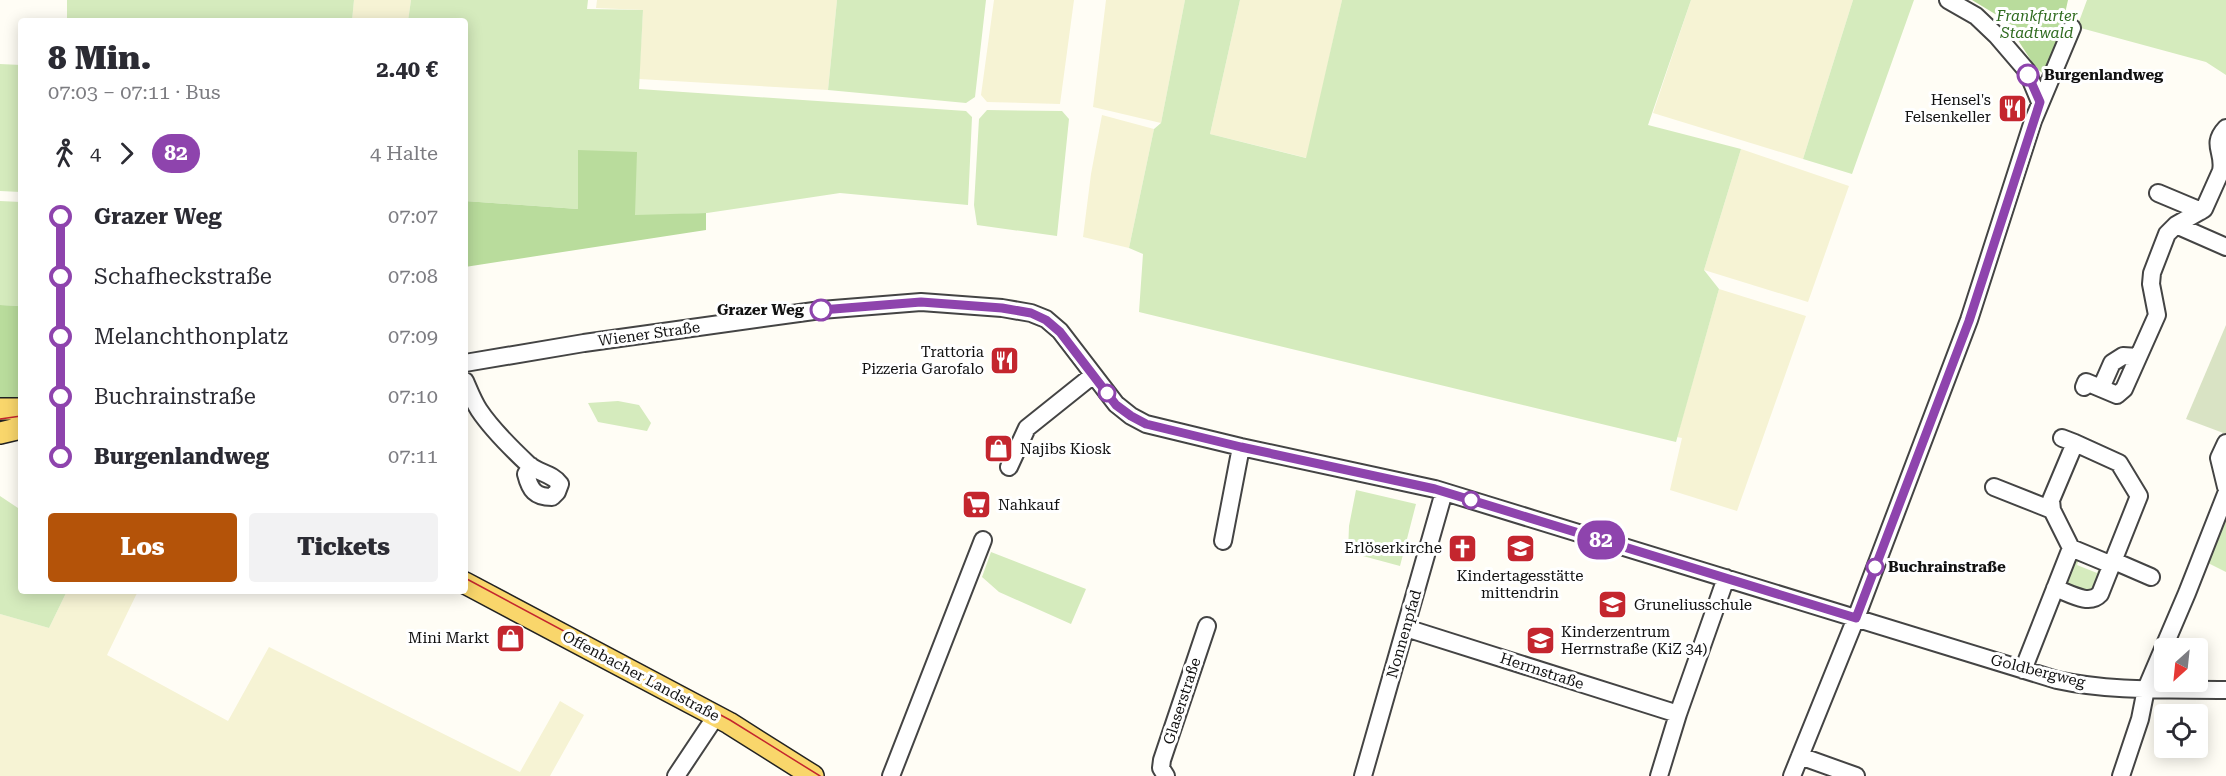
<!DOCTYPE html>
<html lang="de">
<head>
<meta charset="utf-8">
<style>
	:root { --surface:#fff; --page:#f2f2f3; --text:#2b2b33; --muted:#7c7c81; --accent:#b45309 }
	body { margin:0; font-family:"Roboto Serif",serif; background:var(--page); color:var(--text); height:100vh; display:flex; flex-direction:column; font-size:22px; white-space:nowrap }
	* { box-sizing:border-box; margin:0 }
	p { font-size:20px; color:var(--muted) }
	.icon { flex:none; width:33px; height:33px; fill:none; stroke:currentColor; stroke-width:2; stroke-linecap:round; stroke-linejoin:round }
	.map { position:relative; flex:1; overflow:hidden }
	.sheet { position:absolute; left:18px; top:18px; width:450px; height:576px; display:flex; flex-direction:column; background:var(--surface); border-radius:6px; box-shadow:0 3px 15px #0003 }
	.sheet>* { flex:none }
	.badge { padding:0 12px; border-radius:20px; font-size:21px; line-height:39px }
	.needle { width:39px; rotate:207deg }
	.controls { position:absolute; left:2154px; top:638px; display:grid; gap:12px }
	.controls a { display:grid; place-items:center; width:54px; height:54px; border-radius:6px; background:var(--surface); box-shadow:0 3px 15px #0003; font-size:30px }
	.map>.badge { position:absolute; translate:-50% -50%; box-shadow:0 0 0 3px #fff }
	.legs { display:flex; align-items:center; gap:9px; height:66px; padding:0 30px; font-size:20px }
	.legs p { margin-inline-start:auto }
	.overview { display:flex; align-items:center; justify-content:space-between; height:102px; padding:0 30px }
	h1 { font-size:33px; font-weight:800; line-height:45px }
	.action { display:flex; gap:12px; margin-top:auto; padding:12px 30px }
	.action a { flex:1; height:69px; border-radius:6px; background:var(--accent); color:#fff; font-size:24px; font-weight:800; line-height:69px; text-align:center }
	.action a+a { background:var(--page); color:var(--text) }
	ul { padding:0 30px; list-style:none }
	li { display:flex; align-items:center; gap:21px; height:60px; font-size:22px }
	li i { display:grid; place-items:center; width:9px; height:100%; margin:0 8px; background:currentColor }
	li i::after { content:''; width:15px; height:15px; margin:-8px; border:4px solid; border-radius:50%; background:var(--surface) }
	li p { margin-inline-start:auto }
	li:first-child i { background:linear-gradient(#0000 50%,currentColor 0) }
	li:last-child i { background:linear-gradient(currentColor 50%,#0000 0) }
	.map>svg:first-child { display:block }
	.farmland { fill:#f6f3d4 }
	.green { fill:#d5ebbd }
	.forest { fill:#b9dc9c }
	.cemetery { fill:#d9e3c4 }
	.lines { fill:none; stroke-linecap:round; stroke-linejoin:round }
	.minor-casing { stroke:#444; stroke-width:20 }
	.major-casing { stroke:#222; stroke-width:24 }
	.minor { stroke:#fff; stroke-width:16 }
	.major { stroke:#f9d66b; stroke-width:21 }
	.tram { stroke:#c4262e; stroke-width:1.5 }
	.line-1-casing { stroke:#fff; stroke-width:14 }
	.line-1 { stroke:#8e44ad; stroke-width:9 }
	.stop-1-dot { fill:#fff; stroke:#8e44ad; stroke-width:3 }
	.labels { text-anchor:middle; stroke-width:6; stroke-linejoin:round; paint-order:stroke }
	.park-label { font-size:15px; font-style:italic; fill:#2f6b1f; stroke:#fff }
	.stop-label { font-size:15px; font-weight:bold; fill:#111; stroke:#fff; text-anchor:start }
	.poi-label { font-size:15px; fill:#111; stroke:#fff; text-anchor:end }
	.street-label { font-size:15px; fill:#111; stroke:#fff }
</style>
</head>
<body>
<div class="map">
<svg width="2226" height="776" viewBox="0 0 2226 776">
	<rect width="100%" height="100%" fill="#fffdf5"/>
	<path class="farmland" d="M354 0H411L408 21H352Z
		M597 0H837L828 90 639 79 643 10 596 8Z
		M994 0H1074L1060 104 987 102 981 95Z
		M1106 0H1185L1161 123 1093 107Z
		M1240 0H1342L1307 158 1210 134Z
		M1691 0H1853L1803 159 1653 113Z
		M1102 115 1154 129 1129 248 1083 237 1091 174Z
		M1741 149 1849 186 1808 302 1704 270Z
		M1719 289 1806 316 1737 511 1670 490 1682 438 1677 437Z
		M67 591H138L107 655 228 721 269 647 520 772 560 701 584 715 550 776H0V614L49 628Z"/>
	<path class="green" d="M67 0H354L352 21H67Z
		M411 0H588L587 9 643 10 639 89 966 111 972 117 968 205 840 193 707 213 634 216 579 150 578 209 465 201V21H408Z
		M837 0H986L975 97 966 103 828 90Z
		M1185 0H1240L1210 134 1306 158 1342 0H1691L1648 125 1741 149 1704 270 1719 289 1676 442 1139 312 1143 254 1129 248 1154 129 1161 123Z
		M1853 0H1914L1852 174 1803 159Z
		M2087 0H2226V75L2206 62 2077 27Z
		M0 64 21 65V192L0 191Z
		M987 110 1062 111 1069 119 1057 236 977 225 974 205 979 119Z
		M0 201 21 202V306L0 305Z
		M618 401 639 405 651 423 647 431 598 422 588 403Z
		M1356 490 1416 504 1400 566 1348 552 1349 526Z
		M0 496 21 510V591H67L49 628 0 614Z
		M2226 516V572L2208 563Z
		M991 552 1086 589 1071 624 999 592 982 577Z
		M2080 557 2077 565 2097 573 2100 564 2103 567 2094 594 2065 586 2071 561Z"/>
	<path class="forest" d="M1972 0H2068L2062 27 2045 75 2036 68 2005 20Z
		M578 150 637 152 635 215 706 213V230L465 267V201L578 209Z
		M0 305 21 306V398L0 397Z"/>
	<path class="cemetery" d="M2226 325V434L2186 419Z"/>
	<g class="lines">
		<defs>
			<path id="minor" d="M1948 0 1976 16 1997 36 2027 71 2040 102
				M2158 193 2201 211
				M2176 225 2226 247
				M465 363 584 343 821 310 921 302 1002 308 1031 313 1046 319 1060 331 1116 404 1131 416 1146 424 1241 447 1435 489 2057 680C2112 692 2171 689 2226 690
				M465 381C469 390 473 401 479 410 491 428 513 450 529 465 539 473 553 474 560 484L557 492 552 497C535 497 530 490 526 474L531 466
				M2084 387 2086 382 2117 395 2124 389 2157 315 2151 284 2152 273 2167 234 2176 225 2204 209 2221 171C2225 152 2210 145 2226 128
				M2101 388 2112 363 2123 356 2138 357
				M2226 443 2219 458 2226 487
				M1009 467 1027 428 1092 376
				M1994 487 2052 510 2071 548 2112 565
				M2052 510 2051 500 2075 443 2062 438
				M1223 541 1241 447
				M2114 561 2151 577
				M2055 588C2069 593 2089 606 2100 594L2139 496 2119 463 2075 443
				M1406 628 1678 714
				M2023 670 2071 548
				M1800 756 1856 776
				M676 776 716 716
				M891 776 983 540
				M1166 776 1161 768 1162 760 1207 626
				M1363 776 1444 492
				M1659 776 1678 714 1726 578
				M1792 776 1856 618 1969 320 2033 121 2072 28
				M2121 776 2140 719 2146 689 2187 593 2226 494"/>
			<path id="major" d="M0 409H21
				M0 433 21 428
				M465 583 729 723 813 776"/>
		</defs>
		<use href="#minor" class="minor-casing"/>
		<use href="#major" class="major-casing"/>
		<use href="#minor" class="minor"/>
		<use href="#major" class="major"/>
		<path class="tram" d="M0 419 21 416
			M465 578 730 720 820 776"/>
	</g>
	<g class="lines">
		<defs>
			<path id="line-1" d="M821 310 921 302 1002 308 1031 313 1046 320 1060 332 1116 405 1131 416 1146 424 1241 447 1435 489 1856 618 1969 321 2040 102 2028 75"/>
		</defs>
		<use href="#line-1" class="line-1-casing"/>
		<use href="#line-1" class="line-1"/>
	</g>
	<defs>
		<symbol id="restaurant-square" viewBox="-11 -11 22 22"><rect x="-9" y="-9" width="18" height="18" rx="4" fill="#c4262e" stroke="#fff"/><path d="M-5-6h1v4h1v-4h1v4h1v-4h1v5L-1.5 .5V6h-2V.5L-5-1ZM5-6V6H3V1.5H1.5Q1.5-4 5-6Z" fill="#fff"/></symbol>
		<symbol id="shop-square" viewBox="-11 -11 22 22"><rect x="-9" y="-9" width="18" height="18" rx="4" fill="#c4262e" stroke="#fff"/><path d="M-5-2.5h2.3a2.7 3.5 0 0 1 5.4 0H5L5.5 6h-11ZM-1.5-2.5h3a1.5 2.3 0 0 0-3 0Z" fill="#fff"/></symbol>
		<symbol id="supermarket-square" viewBox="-11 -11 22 22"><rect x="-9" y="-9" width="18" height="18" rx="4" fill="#c4262e" stroke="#fff"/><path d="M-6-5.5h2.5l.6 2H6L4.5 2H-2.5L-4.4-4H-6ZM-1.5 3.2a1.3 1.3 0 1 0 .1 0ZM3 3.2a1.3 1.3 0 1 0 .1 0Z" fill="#fff"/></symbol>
		<symbol id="church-square" viewBox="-11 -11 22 22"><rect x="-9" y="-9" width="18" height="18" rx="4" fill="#c4262e" stroke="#fff"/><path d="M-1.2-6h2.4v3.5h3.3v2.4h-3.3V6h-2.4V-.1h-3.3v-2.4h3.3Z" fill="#fff"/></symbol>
		<symbol id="school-square" viewBox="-11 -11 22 22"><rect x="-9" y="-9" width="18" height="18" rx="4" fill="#c4262e" stroke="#fff"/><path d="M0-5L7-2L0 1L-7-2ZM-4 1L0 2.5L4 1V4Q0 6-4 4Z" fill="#fff"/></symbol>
	</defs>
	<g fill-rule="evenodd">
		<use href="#restaurant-square" x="1996" y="92" width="33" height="33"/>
		<use href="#restaurant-square" x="988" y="344" width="33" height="33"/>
		<use href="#shop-square" x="982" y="432" width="33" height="33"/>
		<use href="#supermarket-square" x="960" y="488" width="33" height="33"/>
		<use href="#church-square" x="1446" y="532" width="33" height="33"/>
		<use href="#school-square" x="1504" y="532" width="33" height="33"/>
		<use href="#school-square" x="1596" y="588" width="33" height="33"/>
		<use href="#shop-square" x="494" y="622" width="33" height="33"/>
		<use href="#school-square" x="1524" y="624" width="33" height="33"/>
	</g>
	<g class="stop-1-dot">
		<circle cx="2028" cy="75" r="10"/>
		<circle cx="821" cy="310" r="10"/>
		<circle cx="1107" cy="393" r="8"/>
		<circle cx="1471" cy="500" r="8"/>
		<circle cx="1875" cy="567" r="8"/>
	</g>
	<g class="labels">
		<g class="park-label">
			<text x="2037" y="21">Frankfurter<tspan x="2037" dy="17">Stadtwald</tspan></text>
		</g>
		<g class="stop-label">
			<text x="2044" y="80">Burgenlandweg</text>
			<text x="804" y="315" text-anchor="end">Grazer Weg</text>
			<text x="1888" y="572">Buchrainstraße</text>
		</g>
		<g class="poi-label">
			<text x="1991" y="105">Hensel's<tspan x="1991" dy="17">Felsenkeller</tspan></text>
			<text x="984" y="357">Trattoria<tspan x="984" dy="17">Pizzeria Garofalo</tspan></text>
			<text x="1020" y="454" text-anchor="start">Najibs Kiosk</text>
			<text x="998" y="510" text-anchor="start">Nahkauf</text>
			<text x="1442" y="553">Erlöserkirche</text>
			<text x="1520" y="581" text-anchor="middle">Kindertagesstätte<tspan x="1520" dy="17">mittendrin</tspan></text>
			<text x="1634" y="610" text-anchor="start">Gruneliusschule</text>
			<text x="1561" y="637" text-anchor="start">Kinderzentrum<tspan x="1561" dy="17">Herrnstraße (KiZ 34)</tspan></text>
			<text x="489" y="643">Mini Markt</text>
		</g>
		<g class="street-label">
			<text transform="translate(649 334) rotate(-8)" y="5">Wiener Straße</text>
			<text transform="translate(1404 634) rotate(-74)" y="5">Nonnenpfad</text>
			<text transform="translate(1542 671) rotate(18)" y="5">Herrnstraße</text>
			<text transform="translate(2038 671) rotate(14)" y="5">Goldbergweg</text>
			<text transform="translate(641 676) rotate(28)" y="5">Offenbacher Landstraße</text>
			<text transform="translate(1182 701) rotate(-72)" y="5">Glaserstraße</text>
		</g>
	</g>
</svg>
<div class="controls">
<a><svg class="needle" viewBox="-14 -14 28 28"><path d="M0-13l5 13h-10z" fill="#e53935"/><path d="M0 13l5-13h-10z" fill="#7c7c81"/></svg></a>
<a><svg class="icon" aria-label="locate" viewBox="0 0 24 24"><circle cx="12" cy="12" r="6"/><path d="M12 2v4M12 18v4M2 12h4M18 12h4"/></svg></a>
</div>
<b class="badge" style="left:1601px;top:540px;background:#8e44ad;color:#fff">82</b>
<section class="sheet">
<div class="overview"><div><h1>8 Min.</h1><p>07:03 – 07:11 · Bus</p></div><b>2.40 €</b></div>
<div class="legs"><svg class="icon" aria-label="walk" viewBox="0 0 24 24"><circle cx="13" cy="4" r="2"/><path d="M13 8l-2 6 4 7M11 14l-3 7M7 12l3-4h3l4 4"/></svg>4<svg class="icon" aria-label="forward" viewBox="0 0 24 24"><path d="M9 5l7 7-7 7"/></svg><b class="badge" style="background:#8e44ad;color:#fff">82</b><p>4 Halte</p></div>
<ul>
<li><i style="color:#8e44ad"></i><b>Grazer Weg</b><p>07:07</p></li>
<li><i style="color:#8e44ad"></i><span>Schafheckstraße</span><p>07:08</p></li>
<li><i style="color:#8e44ad"></i><span>Melanchthonplatz</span><p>07:09</p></li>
<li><i style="color:#8e44ad"></i><span>Buchrainstraße</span><p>07:10</p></li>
<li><i style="color:#8e44ad"></i><b>Burgenlandweg</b><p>07:11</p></li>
</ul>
<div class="action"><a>Los</a><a>Tickets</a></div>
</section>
</div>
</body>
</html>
